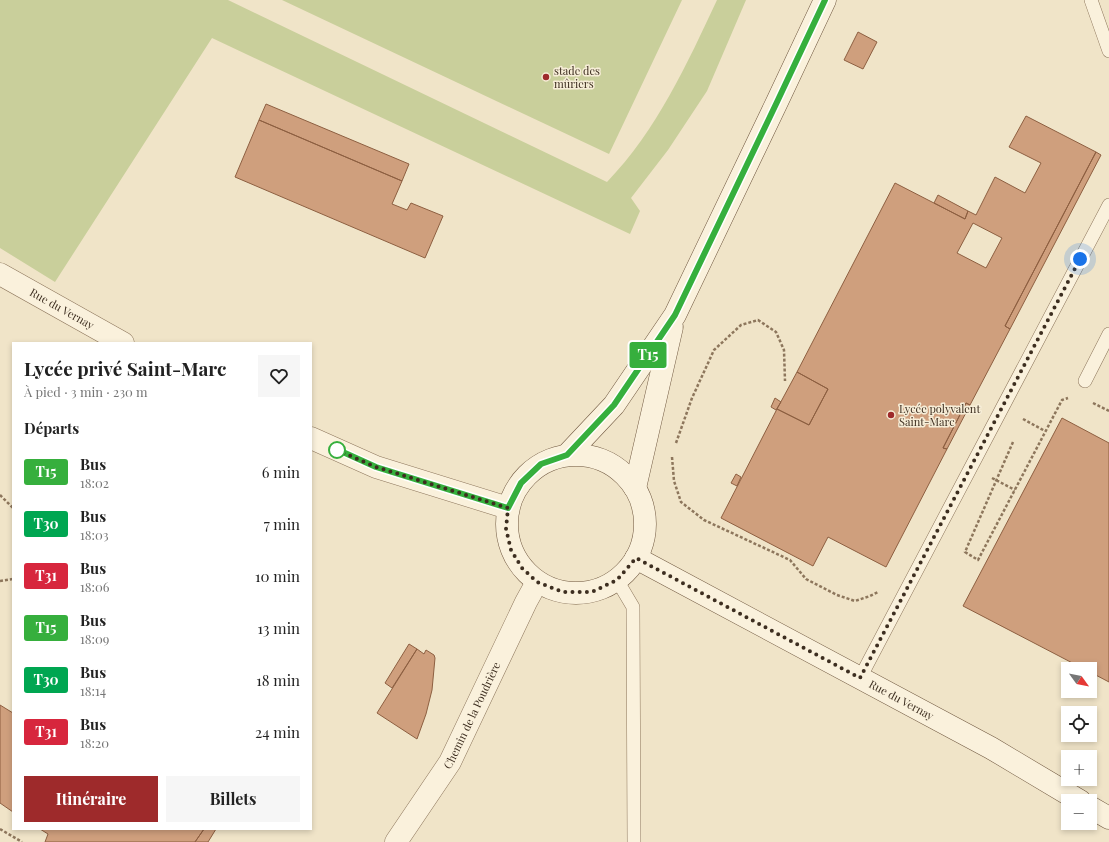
<!DOCTYPE html>
<html lang="fr">
<head>
<meta charset="utf-8">
<style>
	:root { --surface:#fff; --page:#f6f6f6; --text:#222; --muted:#767676; --accent:#9e2a2b }
	body { margin:0; font-family:"Playfair Display",serif; background:var(--page); color:var(--text); height:100vh; display:flex; flex-direction:column; font-size:15px; white-space:nowrap }
	* { box-sizing:border-box; margin:0 }
	p { font-size:13px; color:var(--muted) }
	.icon { flex:none; width:22px; height:22px; fill:none; stroke:currentColor; stroke-width:2; stroke-linecap:round; stroke-linejoin:round }
	.map { position:relative; flex:1; overflow:hidden }
	.panel { position:absolute; left:12px; top:342px; width:300px; height:488px; display:flex; flex-direction:column; background:var(--surface); border-radius:0px; box-shadow:0 2px 6px #0003 }
	.panel>* { flex:none }
	.badge { padding:0 8px; border-radius:3px; font-size:14px; line-height:26px }
	.needle { width:26px; rotate:123deg }
	.fabs { position:absolute; left:1061px; top:662px; display:grid; gap:8px }
	.fabs a { display:grid; place-items:center; width:36px; height:36px; border-radius:0px; background:var(--surface); box-shadow:0 2px 6px #0003; font-size:20px }
	.you { position:absolute; width:20px; height:20px; margin:-10px; border:3px solid #fff; border-radius:50%; background:#1a73e8; box-shadow:0 0 0 6px #1a73e833 }
	.map>.badge { position:absolute; translate:-50% -50%; box-shadow:0 0 0 2px #fff }
	h2 { padding:0 12px; font-size:15px; line-height:36px }
	.round { display:grid; place-items:center; flex:none; width:42px; height:42px; border-radius:0px; background:var(--page) }
	.overview { display:flex; align-items:center; justify-content:space-between; height:68px; padding:0 12px }
	h1 { font-size:19px; font-weight:700; line-height:30px }
	.button { display:flex; gap:8px; margin-top:auto; padding:8px 12px }
	.button a { flex:1; height:46px; border-radius:0px; background:var(--accent); color:#fff; font-size:16px; font-weight:700; line-height:46px; text-align:center }
	.button a+a { background:var(--page); color:var(--text) }
	ul { padding:0; list-style:none }
	li { display:flex; align-items:center; gap:12px; height:52px; padding:0 12px }
	li div { flex:1 }
	li b { display:block; font-size:15px }
	li em { font-style:normal }
	li .badge { min-width:44px; font-weight:700; text-align:center }
	.map>svg:first-child { display:block }
	.green { fill:#c9cf9b }
	.building { fill:#cf9f7d; stroke:#8d5f41; fill-rule:evenodd }
	.lines { fill:none; stroke-linecap:round; stroke-linejoin:round }
	.lane-casing { stroke:#8d765c; stroke-width:14 }
	.street-casing { stroke:#8d765c; stroke-width:23 }
	.secondary-casing { stroke:#6f573f; stroke-width:23 }
	.path { stroke:#8d765c; stroke-width:2.5; stroke-dasharray:3 2; stroke-linecap:butt }
	.lane { stroke:#faf1dc; stroke-width:13 }
	.street { stroke:#faf1dc; stroke-width:22 }
	.secondary { stroke:#faf1dc; stroke-width:22 }
	.line-casing { stroke:#fff; stroke-width:9 }
	.line { stroke:#36af3d; stroke-width:6 }
	.walk { stroke:#3d2e20; stroke-width:4; stroke-dasharray:0 7.2 }
	.poi-dot { fill:#9e2a2b; stroke:#f7eed8; stroke-width:1.5 }
	.stop-dot { fill:#fff; stroke:#36af3d; stroke-width:2 }
	.labels { text-anchor:middle; stroke-width:3; stroke-linejoin:round; paint-order:stroke }
	.poi-label { font-size:11px; fill:#3d2e20; stroke:#f7eed8; text-anchor:start }
	.street-label { font-size:11px; fill:#3d2e20; stroke:#f7eed8 }
</style>
</head>
<body>
<div class="map">
<svg width="1109" height="842" viewBox="0 0 1109 842">
	<rect width="100%" height="100%" fill="#f0e4c8"/>
	<path class="green" d="M0 0H228L607 182C657 130 687 64 717 0H746L707 91 668 150 631 198 640 211 630 234 212 38 55 282 0 248Z
		M282 0H682L609 154Z"/>
	<path class="building" d="M858 32 877 42 863 69 844 60Z
		M266 104 409 164 402 181 259 120Z
		M1026 116 1096 152 1005 326 1010 329 970 405 966 403 943 448 947 449 886 567 828 537 813 566 721 518 777 409 809 425 828 389 797 372 895 183 965 219 968 211 976 215 995 177 1025 193 1041 163 1009 147ZM973 223 1002 238 986 268 957 253Z
		M259 120 402 181 392 204 407 210 411 203 443 216 425 258 235 177Z
		M1096 152 1101 155 1010 329 1005 326Z
		M938 195 968 211 965 219 934 203Z
		M797 372 828 389 809 425 777 409Z
		M775 398 781 402 776 410 771 407Z
		M966 403 970 405 947 449 943 448Z
		M1062 418 1109 443V682L1090 672V669H1084L963 606Z
		M736 474 741 477 737 486 731 483Z
		M409 644 417 649 392 688 385 683Z
		M417 649 424 654 426 650 434 655 435 658 432 690 426 714 417 739 377 713Z
		M0 705 13 713V812L0 803Z
		M40 829H204L195 842H45L48 834Z
		M204 829H216L208 842H195Z"/>
	<g class="lines">
		<defs>
			<path id="lane" d="M1091 0 1109 51
				M1085 381 1109 334
				M617 580 633 607 634 842
				M860 678 1109 205"/>
			<g id="street">
				<path id="s1" d="M0 274 123 343"/>
				<path d="M311 438 376 467 508 508"/>
				<path id="s2" d="M396 842 450 762 526 602 537 582"/>
			</g>
			<g id="secondary">
				<path d="M567 455 614 405 675 315 777 102 825 0"/>
				<circle cx="576" cy="524" r="69"/>
				<path d="M635 488 672 327"/>
				<path id="s3" d="M636 558 991 748 1080 801"/>
				<path d="M1090 807 1109 818"/>
			</g>
		</defs>
		<use href="#lane" class="lane-casing"/>
		<use href="#street" class="street-casing"/>
		<use href="#secondary" class="secondary-casing"/>
		<path class="path" d="M1093 403 1109 411
			M1023 419 1045 431
			M1013 442 965 552 978 560 1062 400 1068 398
			M676 443 692 398 714 350 741 325 758 320 776 332 784 350 785 381
			M672 457 674 481 681 502 704 520 790 560 806 579 837 595 855 601 870 596 878 592
			M992 478 1015 490
			M0 495 13 508
			M0 581 13 579
			M0 829 22 842"/>
		<use href="#lane" class="lane"/>
		<use href="#street" class="street"/>
		<use href="#secondary" class="secondary"/>
	</g>
	<g class="lines">
		<defs>
			<path id="line" d="M334 448 376 467 508 508 521 483 541 464 567 455 614 405 675 315 777 102 825 0"/>
		</defs>
		<use href="#line" class="line-casing"/>
		<use href="#line" class="line"/>
		<path class="walk" d="M337 450 376 467 508 508 506 529 511 550 522 568 537 582 563 592H592L617 580 636 558 860 678 1080 259"/>
	</g>
	<g class="poi-dot">
		<circle cx="546" cy="77" r="4"/>
		<circle cx="891" cy="415" r="4"/>
	</g>
	<circle class="stop-dot" cx="337" cy="450" r="8"/>
	<g class="labels">
		<g class="poi-label">
			<text x="554" y="75">stade des<tspan x="554" dy="13">mûriers</tspan></text>
			<text x="899" y="413">Lycée polyvalent<tspan x="899" dy="13">Saint-Marc</tspan></text>
		</g>
		<g class="street-label">
			<text dy="4" stroke="none"><textPath href="#s1" startOffset="71">Rue du Vernay</textPath></text>
			<text dy="4" stroke="none"><textPath href="#s3" startOffset="301">Rue du Vernay</textPath></text>
			<text dy="4" stroke="none"><textPath href="#s2" startOffset="148">Chemin de la Poudrière</textPath></text>
		</g>
	</g>
</svg>
<div class="fabs">
<a><svg class="needle" viewBox="-14 -14 28 28"><path d="M0-13l5 13h-10z" fill="#e53935"/><path d="M0 13l5-13h-10z" fill="#767676"/></svg></a>
<a><svg class="icon" aria-label="locate" viewBox="0 0 24 24"><circle cx="12" cy="12" r="6"/><path d="M12 2v4M12 18v4M2 12h4M18 12h4"/></svg></a>
<a>+</a>
<a>−</a>
</div>
<div class="you" style="left:1080px;top:259px"></div>
<b class="badge" style="left:648px;top:355px;background:#36af3d;color:#fff">T15</b>
<section class="panel">
<div class="overview"><div><h1>Lycée privé Saint-Marc</h1><p>À pied · 3 min · 230 m</p></div><a class="round"><svg class="icon" aria-label="heart" viewBox="0 0 24 24"><path d="M12 20l-8-8c-3-5 5-10 8-4 3-6 11-1 8 4z"/></svg></a></div>
<h2>Départs</h2>
<ul>
<li><span class="badge" style="background:#36af3d;color:#fff">T15</span><div><b>Bus</b><p>18:02</p></div><em>6 min</em></li>
<li><span class="badge" style="background:#00a651;color:#fff">T30</span><div><b>Bus</b><p>18:03</p></div><em>7 min</em></li>
<li><span class="badge" style="background:#d7263d;color:#fff">T31</span><div><b>Bus</b><p>18:06</p></div><em>10 min</em></li>
<li><span class="badge" style="background:#36af3d;color:#fff">T15</span><div><b>Bus</b><p>18:09</p></div><em>13 min</em></li>
<li><span class="badge" style="background:#00a651;color:#fff">T30</span><div><b>Bus</b><p>18:14</p></div><em>18 min</em></li>
<li><span class="badge" style="background:#d7263d;color:#fff">T31</span><div><b>Bus</b><p>18:20</p></div><em>24 min</em></li>
</ul>
<div class="button"><a>Itinéraire</a><a>Billets</a></div>
</section>
</div>
</body>
</html>
